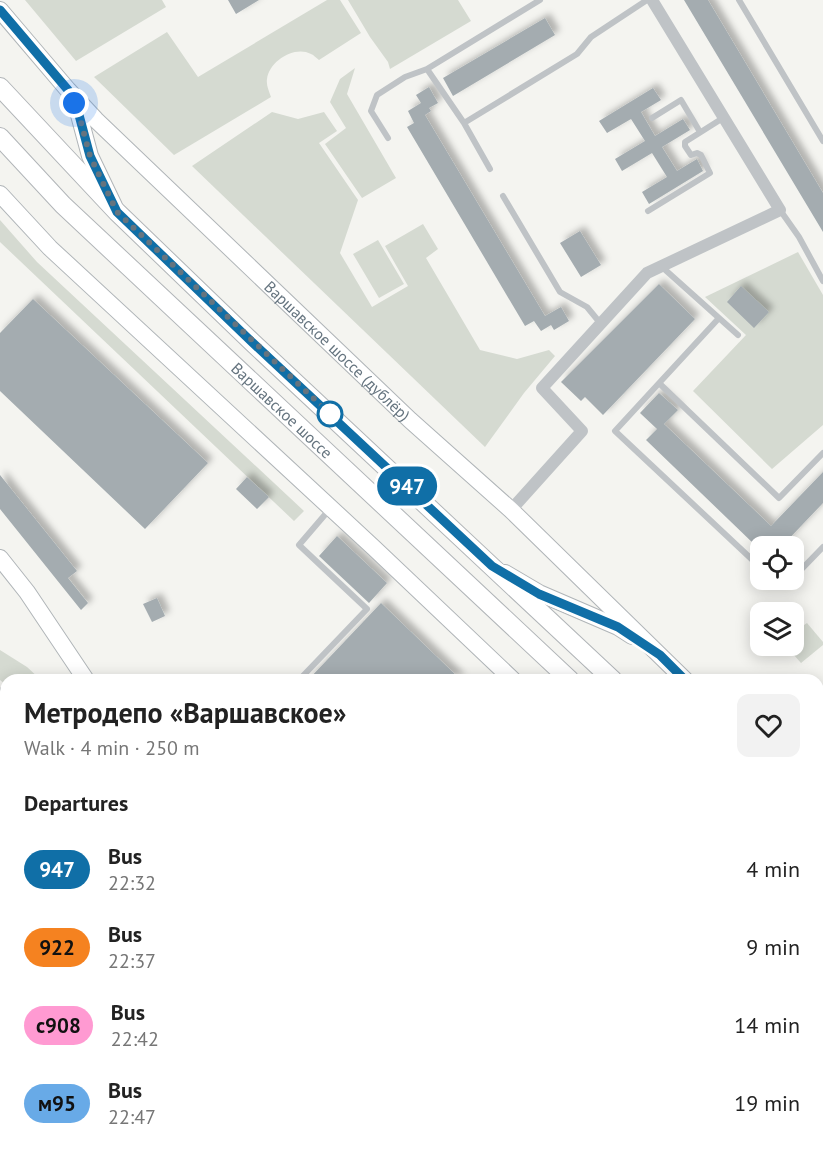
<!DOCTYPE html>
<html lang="en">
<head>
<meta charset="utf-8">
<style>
	:root { --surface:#fff; --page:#f2f2f2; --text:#222; --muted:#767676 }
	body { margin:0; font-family:"PT Sans",sans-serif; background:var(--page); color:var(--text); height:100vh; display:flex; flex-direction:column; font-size:22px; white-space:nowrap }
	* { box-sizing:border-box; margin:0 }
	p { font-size:20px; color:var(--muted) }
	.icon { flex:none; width:33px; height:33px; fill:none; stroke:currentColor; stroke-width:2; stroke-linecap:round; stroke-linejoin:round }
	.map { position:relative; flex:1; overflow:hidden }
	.panel { position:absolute; left:0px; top:674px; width:824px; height:482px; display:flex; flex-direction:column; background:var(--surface); border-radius:18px 18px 0 0; box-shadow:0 3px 15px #0003 }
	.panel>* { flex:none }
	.badge { padding:0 12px; border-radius:20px; font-size:21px; line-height:39px }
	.fabs { position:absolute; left:750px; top:536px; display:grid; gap:12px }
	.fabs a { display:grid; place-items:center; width:54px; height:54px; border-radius:12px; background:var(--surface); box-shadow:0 3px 15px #0003; font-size:30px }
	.you { position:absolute; width:30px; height:30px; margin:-15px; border:4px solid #fff; border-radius:50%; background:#1a73e8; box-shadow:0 0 0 9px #1a73e833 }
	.map>.badge { position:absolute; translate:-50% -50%; box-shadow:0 0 0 3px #fff }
	h2 { padding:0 24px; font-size:22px; line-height:54px }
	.round { display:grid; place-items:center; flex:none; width:63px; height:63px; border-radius:12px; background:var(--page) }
	.headline { display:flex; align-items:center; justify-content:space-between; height:102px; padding:0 24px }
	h1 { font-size:28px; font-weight:600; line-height:45px }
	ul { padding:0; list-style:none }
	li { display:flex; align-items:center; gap:18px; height:78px; padding:0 24px }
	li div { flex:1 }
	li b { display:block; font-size:22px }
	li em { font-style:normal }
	li .badge { min-width:66px; font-weight:700; text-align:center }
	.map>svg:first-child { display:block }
	.green { fill:#d5dad1 }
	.building { fill:#a4acb0; filter:url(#shadow) }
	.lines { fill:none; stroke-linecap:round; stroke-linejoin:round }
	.secondary-casing { stroke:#b0b5b8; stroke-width:18 }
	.primary-casing { stroke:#b1b5b8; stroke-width:20 }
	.lane { stroke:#bfc3c6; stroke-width:6 }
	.street { stroke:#bfc3c6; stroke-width:12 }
	.secondary { stroke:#fff; stroke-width:16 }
	.primary { stroke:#fff; stroke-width:18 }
	.rail { stroke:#9fa5a9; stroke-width:3; stroke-dasharray:9 4.5; stroke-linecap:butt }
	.line-casing { stroke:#fff; stroke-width:14 }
	.line { stroke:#106fa7; stroke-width:9 }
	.walk { stroke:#65747f; stroke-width:6; stroke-dasharray:0 10.8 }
	.stop-dot { fill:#fff; stroke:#106fa7; stroke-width:3 }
	.labels { text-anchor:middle; stroke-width:6; stroke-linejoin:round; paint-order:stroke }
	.street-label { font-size:16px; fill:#65747f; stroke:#fff }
</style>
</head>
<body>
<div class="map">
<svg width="823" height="1154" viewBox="0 0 823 1154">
	<defs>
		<filter id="shadow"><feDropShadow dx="5" dy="-5" stdDeviation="3" flood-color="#0004"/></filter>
	</defs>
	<rect width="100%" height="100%" fill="#f4f4f0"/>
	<path class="green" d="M25 0H162L166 7 76 61Z
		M327 0H340L361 33 319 60C316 58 314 55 311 54 295 45 269 61 267 79 266 85 269 91 271 97L174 155 94 77 167 32 198 77Z
		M348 0H458L471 21 390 69 388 62 370 37Z
		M355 68 347 94 396 178 362 198 325 144 346 128 330 102 340 79Z
		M272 112 298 119 324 112 337 131 319 143 358 200 340 253 372 307 408 286 385 246 423 224 438 249 426 258 480 350 517 359 549 350 555 356 524 393 485 447 192 166Z
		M0 220 37 262 304 511 294 521 0 242Z
		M378 240 404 284 379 298 353 254Z
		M798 252 823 295V425L772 469 693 391 746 335 705 297Z
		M807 623 823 642V645L801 663 785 645H794V632Z
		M0 650 27 667 40 679 6 680V685L0 680Z
		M0 717 6 722V955L0 951Z"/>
	<path class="building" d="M228 0H259L236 14Z
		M684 0H708L823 193V232Z
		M545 18 555 35 453 96 443 78Z
		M429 87 438 103 429 108 431 111 425 115 545 316 561 307 569 321 554 330 551 325 541 331 534 321 525 326 407 127 414 123 408 111 421 103 416 95Z
		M653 88 661 100 641 112 655 136 683 119 690 130 662 147 677 171 697 159 703 171 649 204 642 192 667 177 652 153 622 171 615 159 645 141 631 119 607 133 599 121Z
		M580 231 601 265 581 277 560 243Z
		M659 284 695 319 603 415 585 397 581 401 561 382Z
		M741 286 769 312 754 328 727 302Z
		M33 299 208 463 145 529 0 391V333Z
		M659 393 678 410 664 424 771 526 823 472V503L782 546H756L646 440 657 429 640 413Z
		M0 475 77 571 68 578 88 603 81 610 0 509Z
		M247 477 269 497 257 509 236 489Z
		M337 536 387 583 369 603 319 556Z
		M157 598 165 616 152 622 143 604Z
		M381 603 461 680H308Z"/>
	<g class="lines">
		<defs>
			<g id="secondary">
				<path id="s1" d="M0 10 68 90 96 120 410 420 511 510 685 680"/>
				<path d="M72 99 79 115 90 156 114 206"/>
				<path d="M0 194 50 248 374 548 513 680"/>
				<path d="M0 558 27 592 86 680"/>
				<path d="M505 573 539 593 618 627 632 636"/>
				<path d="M818 810 823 816"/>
				<path d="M818 968 823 974"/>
				<path d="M444 1149 451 1154"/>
			</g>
			<g id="primary">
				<path d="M0 87 117 212 253 343 613 680"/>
				<path id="s2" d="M0 137 63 205 570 680"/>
				<path d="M818 876 823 881"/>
				<path d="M818 911 823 916"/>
			</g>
		</defs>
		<use href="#secondary" class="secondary-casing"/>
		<use href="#primary" class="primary-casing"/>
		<path class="lane" d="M739 0 823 141
			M427 69 540 0
			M652 118 681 100 700 132
			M388 138 371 111 377 95 405 77 427 69 464 123
			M490 169 464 123 577 54 591 37 647 0
			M503 196 560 292 587 307 601 324
			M780 210 799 237 823 281
			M648 211 710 173 701 155 697 153 691 155 685 146V142L723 118
			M662 267 719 318 615 431 760 567
			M719 318 738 335
			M660 384 779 498 823 453
			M794 577 823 547
			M778 579 790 581 792 579
			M299 680 367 609 299 545 329 510
			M818 994 823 987
			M818 1010 823 1015
			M0 1032 6 1036
			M0 1070 6 1075
			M0 1097 6 1088
			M0 1116 6 1113
			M818 1128 823 1122
			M0 1136 6 1141
			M18 1149 25 1154
			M131 1149 139 1154
			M173 1149 180 1154
			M145 1154 148 1149
			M663 1154 667 1149
			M792 1154 797 1149"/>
		<path class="street" d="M511 510 582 431 542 388 647 273 780 210 652 0"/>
		<use href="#secondary" class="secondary"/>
		<use href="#primary" class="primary"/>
		<path class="rail" d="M0 688 6 694
			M0 982 6 986
			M225 1149 231 1154
			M241 1149 247 1154
			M336 1149 340 1154"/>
	</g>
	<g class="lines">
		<defs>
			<path id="line" d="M0 10 68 90 79 115 90 156 117 212 253 343 492 566 539 594 618 627 660 655 685 680"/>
		</defs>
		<use href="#line" class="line-casing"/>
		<use href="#line" class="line"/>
		<path class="walk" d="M74 103 79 115 90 156 117 212 330 414"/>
	</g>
	<circle class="stop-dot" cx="330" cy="414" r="12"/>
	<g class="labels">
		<g class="street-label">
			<text dy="6" stroke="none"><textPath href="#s1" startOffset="480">Варшавское шоссе (дублёр)</textPath></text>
			<text dy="6" stroke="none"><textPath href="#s2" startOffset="393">Варшавское шоссе</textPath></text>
		</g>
	</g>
</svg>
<div class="fabs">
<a><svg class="icon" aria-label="locate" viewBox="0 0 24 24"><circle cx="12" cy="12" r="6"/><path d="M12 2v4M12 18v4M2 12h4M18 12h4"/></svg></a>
<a><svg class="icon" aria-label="layers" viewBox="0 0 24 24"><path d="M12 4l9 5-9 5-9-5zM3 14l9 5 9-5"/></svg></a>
</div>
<div class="you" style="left:74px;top:103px"></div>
<b class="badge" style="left:407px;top:486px;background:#106fa7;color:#fff">947</b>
<section class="panel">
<div class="headline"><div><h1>Метродепо «Варшавское»</h1><p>Walk · 4 min · 250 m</p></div><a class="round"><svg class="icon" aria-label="heart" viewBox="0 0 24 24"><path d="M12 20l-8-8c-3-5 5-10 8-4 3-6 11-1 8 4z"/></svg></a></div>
<h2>Departures</h2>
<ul>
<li><span class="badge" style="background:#106fa7;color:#fff">947</span><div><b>Bus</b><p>22:32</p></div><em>4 min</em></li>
<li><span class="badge" style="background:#f58220;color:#111">922</span><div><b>Bus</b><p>22:37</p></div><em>9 min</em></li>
<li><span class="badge" style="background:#ff9ad2;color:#111">с908</span><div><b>Bus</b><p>22:42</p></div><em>14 min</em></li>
<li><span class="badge" style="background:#68aae7;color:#111">м95</span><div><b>Bus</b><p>22:47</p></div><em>19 min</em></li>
</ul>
</section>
</div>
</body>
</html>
